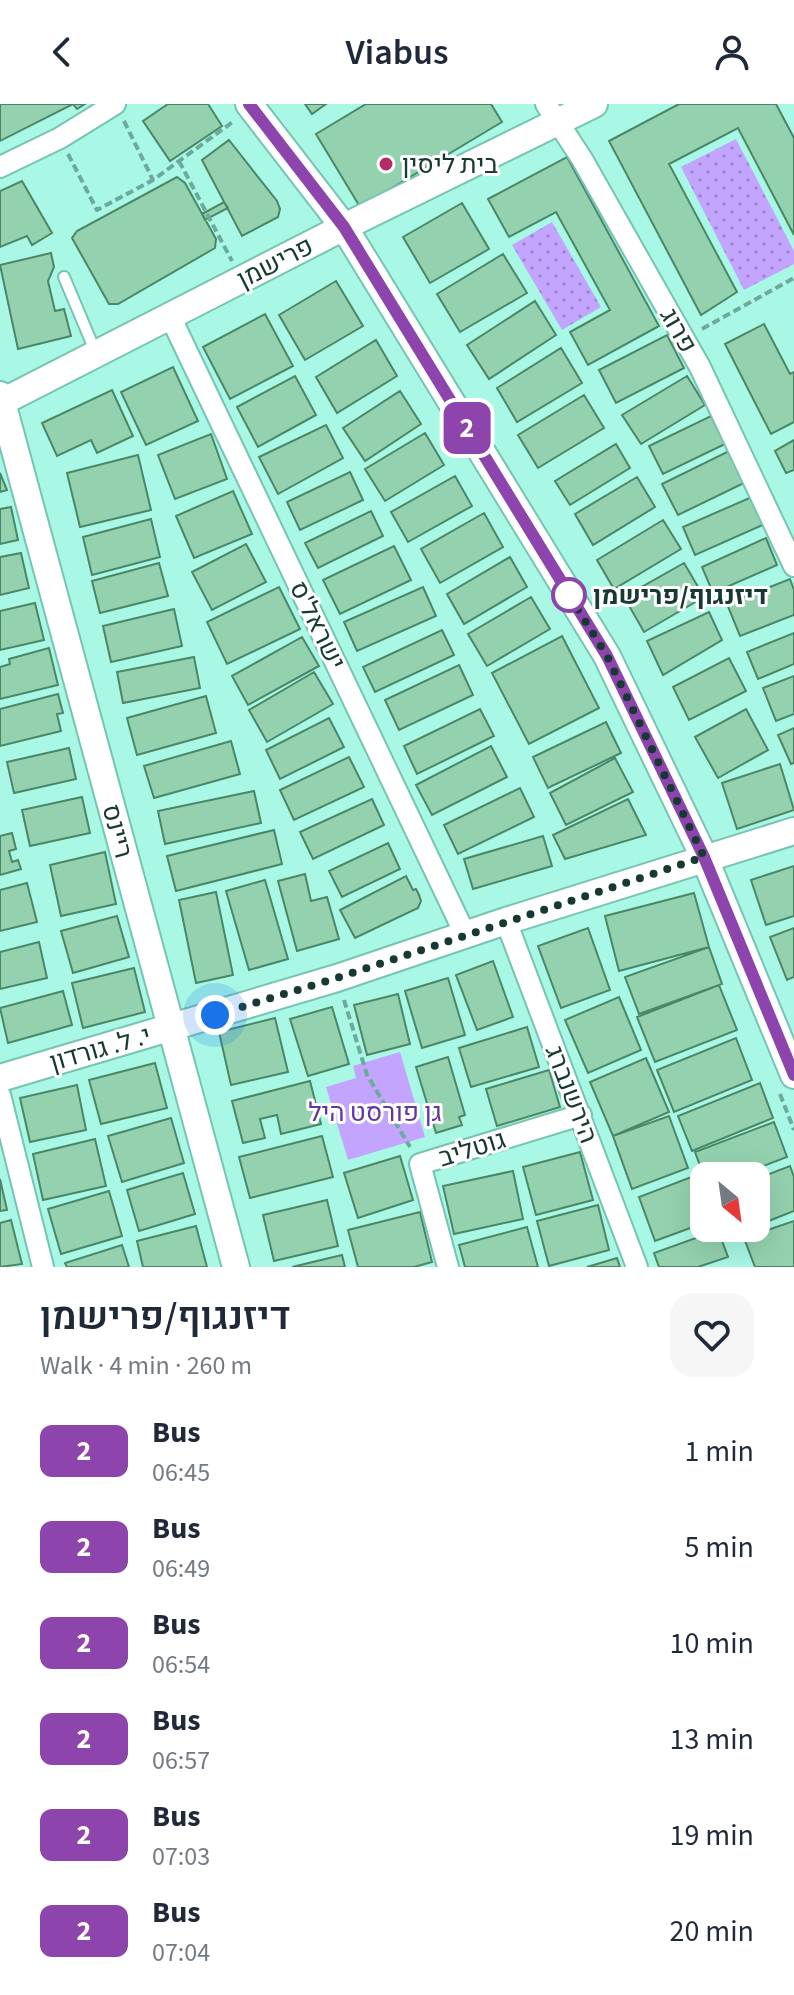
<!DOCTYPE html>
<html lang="en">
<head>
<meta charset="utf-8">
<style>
	:root { --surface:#fff; --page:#f6f6f7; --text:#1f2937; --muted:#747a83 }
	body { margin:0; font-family:"Source Sans 3",Heebo,sans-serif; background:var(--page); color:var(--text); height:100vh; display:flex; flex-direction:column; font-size:30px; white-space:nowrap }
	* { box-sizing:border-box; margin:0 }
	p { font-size:26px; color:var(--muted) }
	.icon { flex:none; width:44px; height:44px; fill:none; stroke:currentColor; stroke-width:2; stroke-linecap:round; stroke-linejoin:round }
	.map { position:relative; height:1163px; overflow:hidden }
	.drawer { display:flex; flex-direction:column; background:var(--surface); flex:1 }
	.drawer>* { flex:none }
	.badge { padding:0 16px; border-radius:12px; font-size:28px; line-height:52px }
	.needle { width:52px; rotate:151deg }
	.fabs { position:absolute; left:690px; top:1058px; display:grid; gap:16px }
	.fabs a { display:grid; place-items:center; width:80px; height:80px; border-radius:16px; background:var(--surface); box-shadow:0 8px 32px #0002; font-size:40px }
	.you { position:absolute; width:40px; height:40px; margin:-20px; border:6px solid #fff; border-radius:50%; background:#1a73e8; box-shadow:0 0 0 12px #1a73e833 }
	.map>.badge { position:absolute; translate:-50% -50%; box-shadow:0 0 0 4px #fff }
	.round { display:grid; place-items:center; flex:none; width:84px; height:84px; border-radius:24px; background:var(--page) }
	.headline { display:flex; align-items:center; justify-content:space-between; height:136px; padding:0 40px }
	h1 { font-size:38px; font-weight:600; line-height:60px }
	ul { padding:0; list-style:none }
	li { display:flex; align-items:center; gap:24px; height:96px; padding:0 40px }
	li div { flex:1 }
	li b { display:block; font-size:30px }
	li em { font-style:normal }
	li .badge { min-width:88px; font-weight:700; text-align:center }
	header { display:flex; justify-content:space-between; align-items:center; height:104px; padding:0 40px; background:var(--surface); font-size:36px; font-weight:600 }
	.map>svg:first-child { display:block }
	.grass { fill:url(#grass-dots) }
	.park { fill:#c3a4ff }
	.building { fill:#94d2af; stroke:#4a8766; stroke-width:2 }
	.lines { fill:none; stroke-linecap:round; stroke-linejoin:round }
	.service-casing { stroke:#76c4b3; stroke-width:14 }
	.minor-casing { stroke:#76c4b3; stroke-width:24 }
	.tertiary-casing { stroke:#76c4b3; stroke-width:30 }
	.path { stroke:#6da99c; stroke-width:4; stroke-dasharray:8 4; stroke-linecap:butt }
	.service { stroke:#fff; stroke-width:10 }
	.minor { stroke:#fff; stroke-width:20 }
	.tertiary { stroke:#fff; stroke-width:26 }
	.line-casing { stroke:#fff; stroke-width:18 }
	.line { stroke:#8e44ad; stroke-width:12 }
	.walk { stroke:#183933; stroke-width:8; stroke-dasharray:0 14.4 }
	.poi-dot { fill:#b52b68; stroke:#fff; stroke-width:3 }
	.stop-dot { fill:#fff; stroke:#8e44ad; stroke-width:4 }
	.labels { text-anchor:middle; stroke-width:6; stroke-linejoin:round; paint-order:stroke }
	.poi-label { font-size:26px; fill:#183933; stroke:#fff; text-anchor:start }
	.street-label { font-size:26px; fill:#183933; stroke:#fff }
	.stop-label { font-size:26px; font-weight:bold; fill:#183933; stroke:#fff; text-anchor:start }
	.park-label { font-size:26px; fill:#6336a2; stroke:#fff }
</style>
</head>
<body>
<header><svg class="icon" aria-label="back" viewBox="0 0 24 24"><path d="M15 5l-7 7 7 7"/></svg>Viabus<svg class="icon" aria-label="person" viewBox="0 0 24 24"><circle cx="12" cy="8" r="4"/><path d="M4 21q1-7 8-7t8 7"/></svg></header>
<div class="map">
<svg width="794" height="1163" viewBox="0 0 794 1163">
	<defs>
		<pattern id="grass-dots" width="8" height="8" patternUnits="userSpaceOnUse" patternTransform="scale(2)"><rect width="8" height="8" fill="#c3a4ff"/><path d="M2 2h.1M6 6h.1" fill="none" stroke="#9d87cf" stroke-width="1.8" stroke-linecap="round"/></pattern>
	</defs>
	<rect width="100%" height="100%" fill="#a9f8e6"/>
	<path class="grass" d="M736 35 794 147V160L744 186 681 63Z
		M552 118 601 203 562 226 512 141Z"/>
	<path class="park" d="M400 948 425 1033 348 1056 326 983 356 974 353 962Z"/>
	<path class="building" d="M0 0H85L77 5 73 0 0 37Z
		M168 0H208L222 22 170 57 143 17Z
		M305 0H326L312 10Z
		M366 0H491L502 18 360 103 316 30Z
		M679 0H776L794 34V131L738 24 669 60 737 188 701 211 609 37Z
		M229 36 277 97 280 105 278 113 242 132 202 56Z
		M567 53 659 222 588 261 570 228 610 206 556 108 509 133 488 95Z
		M177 73 185 79 216 135 215 144 118 200H109L72 134 77 127Z
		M22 77 52 129 32 141 27 132 0 143V87Z
		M224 98 228 104 205 116 202 110Z
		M462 99 489 145 430 179 403 133Z
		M51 149 54 163 48 177 55 207 64 205 71 232 18 245 0 161Z
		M503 150 527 189 460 228 437 190Z
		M336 177 363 222 305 256 279 211Z
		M535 197 556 231 489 275 467 241Z
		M265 210 293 262 230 295 203 243Z
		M764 220 790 270 794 268V318L771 330 725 240Z
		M667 231 684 264 616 299 599 266Z
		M376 236 397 272 337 309 316 273Z
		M561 244 582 279 517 318 497 284Z
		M173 263 198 317 146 341 121 288Z
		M295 272 316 311 258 343 237 303Z
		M687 272 705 301 641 340 622 311Z
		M112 286 133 332 97 349 91 336 57 352 42 319Z
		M400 287 421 320 365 357 343 324Z
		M584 291 604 324 538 364 518 331Z
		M711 312 725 340 663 370 649 342Z
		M326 321 343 354 278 390 259 353Z
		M425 329 444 361 385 397 365 365Z
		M211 330 227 375 175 395 158 351Z
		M794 336V366L786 369 775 347Z
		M616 340 630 364 570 401 555 377Z
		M729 347 744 379 678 411 662 380Z
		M138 351 151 406 80 423 67 369Z
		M350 368 363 396 300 426 287 398Z
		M0 369 7 386 0 388Z
		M455 372 472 402 408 438 391 408Z
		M637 373 655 403 593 441 575 410Z
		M233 387 252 430 194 454 176 412Z
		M754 392 765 420 695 451 683 423Z
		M11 403 18 436 0 440V405Z
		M371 407 383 432 318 464 305 439Z
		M484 409 503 443 440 479 421 445Z
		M151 415 160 453 92 471 83 433Z
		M663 416 681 445 614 485 597 456Z
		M766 434 777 461 713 489 702 463Z
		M246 440 266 478 212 506 192 468Z
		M394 442 411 476 340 510 323 476Z
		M21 449 29 484 0 491V453Z
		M510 453 527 483 464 520 447 490Z
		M159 459 168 492 100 509 92 477Z
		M684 459 704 493 644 528 624 493Z
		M790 475 794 486V511L740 532 727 500Z
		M279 483 300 525 227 560 207 518Z
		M423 483 436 512 357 547 344 518Z
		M531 493 550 525 487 562 468 530Z
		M35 499 44 536 0 546V507Z
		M174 505 182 542 111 558 103 522Z
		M709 508 722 536 663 571 647 537Z
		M442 526 454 551 375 588 363 563Z
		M794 529V560L758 575 747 548Z
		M562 532 599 604 529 640 492 569Z
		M302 533 319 562 248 601 232 572Z
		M49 544 58 581 0 595V563L10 560 9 555Z
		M194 553 200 584 123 599 117 568Z
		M729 554 746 587 689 616 673 583Z
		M459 561 473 591 399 626 385 596Z
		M314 568 333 600 267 638 249 606Z
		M794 572V610L776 617 763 584Z
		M58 590 63 609 57 610 61 627 0 642V605Z
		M206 592 216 629 137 651 127 614Z
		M480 605 494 632 417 670 404 642Z
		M746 605 768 646 718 674 695 633Z
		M329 614 344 643 280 675 266 646Z
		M606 618 621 649 548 684 533 653Z
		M794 624V659L791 660 778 631Z
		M231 637 240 670 154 694 144 662Z
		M491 642 507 673 432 711 416 681Z
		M69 644 76 675 14 689 7 658Z
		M349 653 364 683 294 716 280 686Z
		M615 654 633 688 566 721 550 689Z
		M780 660 794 706 737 725 722 679Z
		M520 684 534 713 458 750 444 721Z
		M254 687 261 719 165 740 158 707Z
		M82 693 90 729 30 742 22 706Z
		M372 695 384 721 313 755 300 728Z
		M628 695 646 731 565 755 553 731Z
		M274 726 282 760 176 787 167 752Z
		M12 729 16 745 9 747 12 758 18 756 21 765 0 771V732Z
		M543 732 552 762 473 785 464 755Z
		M388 739 400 765 342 793 329 767Z
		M105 748 116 800 61 812 50 761Z
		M794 762V812L766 821 751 776Z
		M305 770 311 797 327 793 339 835 297 847 278 777Z
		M406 772 413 786 416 785 419 791 421 797 418 804 355 834 340 806Z
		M265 776 288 855 249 866 226 787Z
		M27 779 37 818 0 827V786Z
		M216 788 233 871 196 879 179 796Z
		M694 789 709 843 619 867 605 812Z
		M117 812 129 853 73 869 61 827Z
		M588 824 610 886 561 904 538 842Z
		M794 824V873L787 876 770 833Z
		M39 838 47 874 0 885V848Z
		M709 843 722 880 639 910 625 873Z
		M493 857 513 913 477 926 456 871Z
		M134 864 145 908 83 924 72 879Z
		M448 874 465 931 422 944 405 887Z
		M719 881 737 926 655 958 637 913Z
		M63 887 72 921 8 939 0 904Z
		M398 890 410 940 367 951 354 901Z
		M619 893 641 946 588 969 565 916Z
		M332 903 349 960 308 972 290 915Z
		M275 914 288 968 231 981 219 928Z
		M527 923 539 963 471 983 459 944Z
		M736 934 752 976 674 1008 657 966Z
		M448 953 465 1011 459 1013 462 1021 436 1029 416 963Z
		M646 954 669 1008 613 1032 590 978Z
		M155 959 167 1004 101 1020 89 976Z
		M549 966 560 1003 497 1022 486 985Z
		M310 977 321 1020 281 1030 277 1011 260 1015 265 1034 243 1039 232 997Z
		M760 979 773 1014 692 1047 678 1012Z
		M77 981 86 1026 30 1038 20 994Z
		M669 1012 688 1064 632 1085 613 1032Z
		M171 1014 184 1059 122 1078 108 1032Z
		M774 1018 787 1053 737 1072H704L695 1048Z
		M322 1032 333 1073 250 1094 239 1053Z
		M95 1035 106 1082 43 1096 33 1050Z
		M580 1048 593 1096 536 1111 523 1063Z
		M400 1052 413 1096 358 1114 344 1069Z
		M790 1062 794 1073V1107L756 1122V1075Z
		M513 1067 523 1115 454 1130 443 1082Z
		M183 1069 195 1110 139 1127 127 1086Z
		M694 1072 704 1100V1119L655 1137 639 1093Z
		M0 1075 7 1106 0 1107Z
		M109 1087 122 1132 61 1150 48 1105Z
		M327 1096 338 1142 274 1157 263 1111Z
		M598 1101 609 1146 549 1162 537 1117Z
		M420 1108 432 1158 414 1163H358L348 1126Z
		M11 1116 22 1160 0 1163V1119Z
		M794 1117V1163H755L744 1134Z
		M196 1122 207 1163H143L137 1137Z
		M527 1123 538 1163H465L459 1141Z
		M725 1124H751L728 1133Z
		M718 1126 728 1153 698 1163H659L654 1149Z
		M122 1141 129 1163H67L65 1159Z
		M342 1151 345 1163H292Z
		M617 1154 620 1163H587Z"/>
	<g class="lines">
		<defs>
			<path id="service" d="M64 173 96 249"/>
			<path id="minor" d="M546 0 582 55 700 263 794 462
				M0 63 60 34 115 0
				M170 212 465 830
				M506 817 637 1163
				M0 991 43 1163
				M448 1163 420 1060 581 1011"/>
			<path id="tertiary" d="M249 0 344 123 607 552 704 753 794 971
				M0 291 236 1163
				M0 299 344 123 594 0
				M0 974 337 874 506 817 794 727"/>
		</defs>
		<use href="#service" class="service-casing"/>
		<use href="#minor" class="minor-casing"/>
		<use href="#tertiary" class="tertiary-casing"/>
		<path class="path" d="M124 17 153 76
			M68 50 97 106 153 76 234 17
			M179 57 232 157
			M702 225 794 174
			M344 896 367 971 410 1043
			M780 990 794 1026"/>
		<use href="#service" class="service"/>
		<use href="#minor" class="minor"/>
		<use href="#tertiary" class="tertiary"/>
	</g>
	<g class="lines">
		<defs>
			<path id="line" d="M249 0 344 123 607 552 704 753 794 971"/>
		</defs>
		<use href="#line" class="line-casing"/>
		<use href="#line" class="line"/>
		<path class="walk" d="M215 911 337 874 704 753 607 552 569 491"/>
	</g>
	<circle class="poi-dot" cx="386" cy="60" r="8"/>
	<circle class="stop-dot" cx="569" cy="491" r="16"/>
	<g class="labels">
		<g class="poi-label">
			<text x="402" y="69">בית ליסין</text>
		</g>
		<g class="street-label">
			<text transform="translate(275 158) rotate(-27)" y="9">פרישמן</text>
			<text transform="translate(679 226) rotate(60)" y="9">פרוג</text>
			<text transform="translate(318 521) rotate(64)" y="9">ישראל'ס</text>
			<text transform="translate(118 727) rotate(75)" y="9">ריינס</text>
			<text transform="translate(100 944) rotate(-16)" y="9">י. ל. גורדון</text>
			<text transform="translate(572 990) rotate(69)" y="9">הירשנברג</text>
			<text transform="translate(472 1044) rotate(-17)" y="9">גוטליב</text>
		</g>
		<g class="stop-label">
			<text x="593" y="500">דיזנגוף/פרישמן</text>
		</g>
		<g class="park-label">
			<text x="375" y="1017">גן פורסט היל</text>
		</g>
	</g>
</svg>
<div class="fabs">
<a><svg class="needle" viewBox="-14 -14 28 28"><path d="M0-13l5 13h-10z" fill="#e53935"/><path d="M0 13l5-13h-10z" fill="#747a83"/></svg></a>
</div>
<div class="you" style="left:215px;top:911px"></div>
<b class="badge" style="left:467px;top:324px;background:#8e44ad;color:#fff">2</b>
</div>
<section class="drawer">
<div class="headline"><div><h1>דיזנגוף/פרישמן</h1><p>Walk · 4 min · 260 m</p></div><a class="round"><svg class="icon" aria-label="heart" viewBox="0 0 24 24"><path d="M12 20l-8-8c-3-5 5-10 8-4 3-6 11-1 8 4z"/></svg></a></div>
<ul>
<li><span class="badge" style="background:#8e44ad;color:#fff">2</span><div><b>Bus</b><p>06:45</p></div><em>1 min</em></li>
<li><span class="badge" style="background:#8e44ad;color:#fff">2</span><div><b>Bus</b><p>06:49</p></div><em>5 min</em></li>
<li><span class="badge" style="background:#8e44ad;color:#fff">2</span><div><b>Bus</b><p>06:54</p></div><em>10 min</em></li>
<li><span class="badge" style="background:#8e44ad;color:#fff">2</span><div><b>Bus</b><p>06:57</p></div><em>13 min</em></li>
<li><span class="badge" style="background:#8e44ad;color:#fff">2</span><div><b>Bus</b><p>07:03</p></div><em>19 min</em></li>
<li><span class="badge" style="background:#8e44ad;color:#fff">2</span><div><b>Bus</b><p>07:04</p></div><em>20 min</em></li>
</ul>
</section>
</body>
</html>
